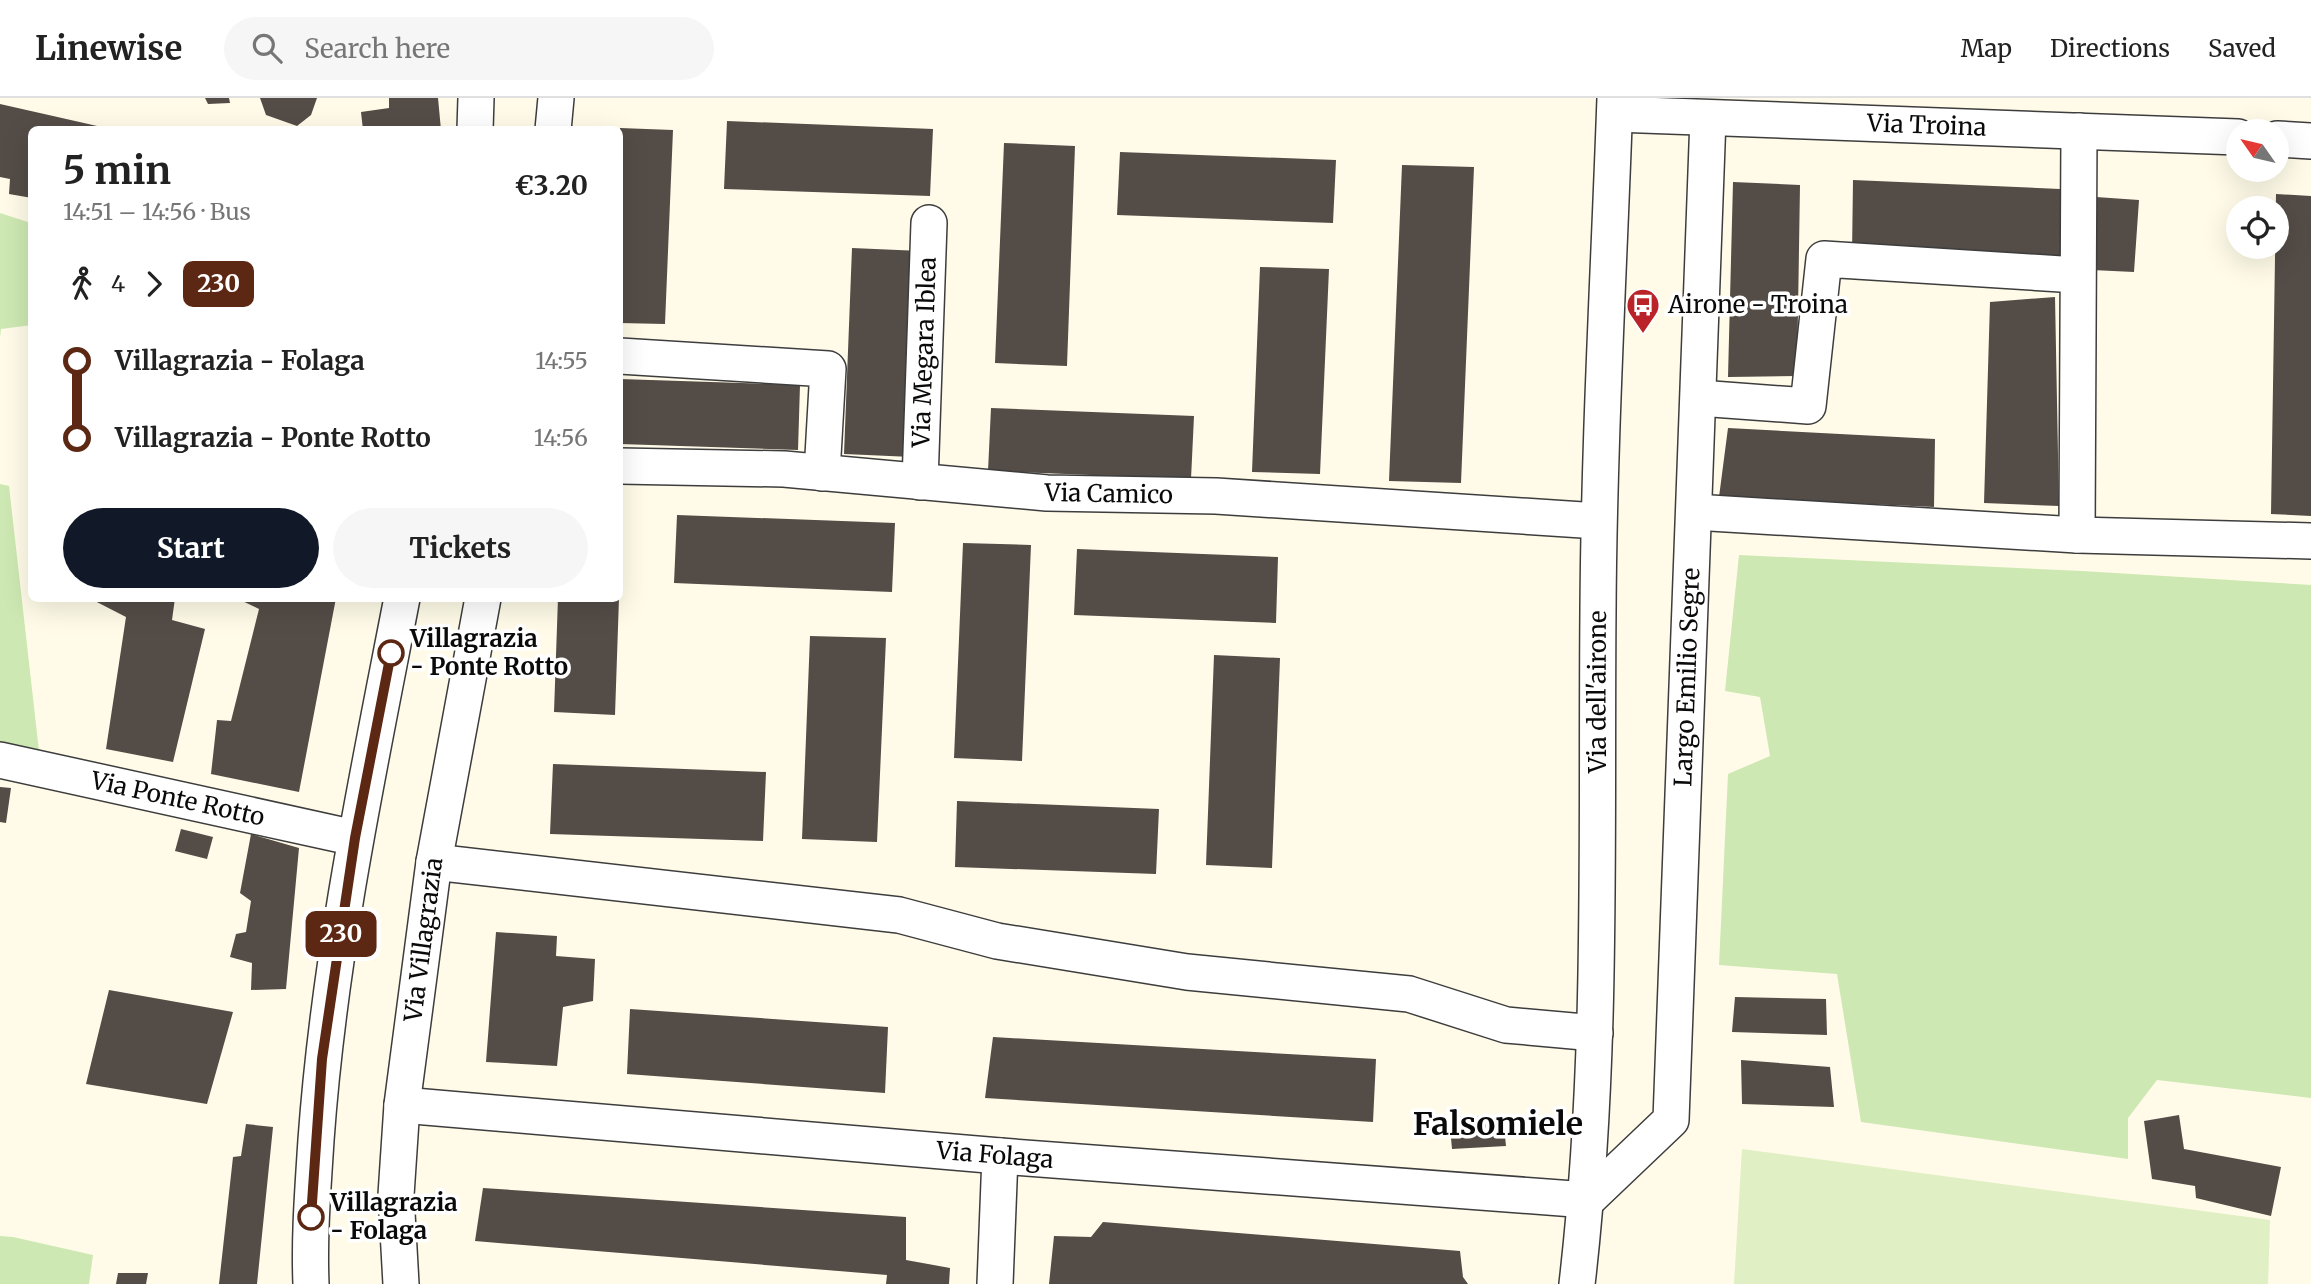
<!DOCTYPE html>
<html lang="en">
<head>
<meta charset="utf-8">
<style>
	:root { --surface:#fff; --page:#f6f6f6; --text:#222; --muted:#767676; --line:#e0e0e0; --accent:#111827 }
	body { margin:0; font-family:Merriweather,serif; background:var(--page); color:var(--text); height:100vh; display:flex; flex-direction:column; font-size:26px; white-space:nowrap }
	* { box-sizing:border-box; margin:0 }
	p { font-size:23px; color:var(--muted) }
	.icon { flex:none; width:38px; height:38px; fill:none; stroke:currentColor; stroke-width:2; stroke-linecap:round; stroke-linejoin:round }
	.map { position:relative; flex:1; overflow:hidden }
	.drawer { position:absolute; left:28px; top:28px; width:595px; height:476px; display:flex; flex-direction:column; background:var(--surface); border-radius:10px; box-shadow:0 7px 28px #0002 }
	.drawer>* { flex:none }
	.badge { padding:0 14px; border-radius:10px; font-size:24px; line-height:46px }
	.needle { width:46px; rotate:304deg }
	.buttons { position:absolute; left:2226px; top:21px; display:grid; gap:14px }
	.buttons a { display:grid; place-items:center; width:63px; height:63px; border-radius:50%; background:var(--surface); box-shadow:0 7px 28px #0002; font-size:35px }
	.map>.badge { position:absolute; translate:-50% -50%; box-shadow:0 0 0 4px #fff }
	.legs { display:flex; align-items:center; gap:10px; height:77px; padding:0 35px; font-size:23px }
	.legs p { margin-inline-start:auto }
	.overview { display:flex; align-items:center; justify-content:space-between; height:119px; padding:0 35px }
	h1 { font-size:38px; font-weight:700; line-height:52px }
	.cta { display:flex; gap:14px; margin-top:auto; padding:14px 35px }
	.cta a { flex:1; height:80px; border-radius:42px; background:var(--accent); color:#fff; font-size:28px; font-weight:700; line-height:80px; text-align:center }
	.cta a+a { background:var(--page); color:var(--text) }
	ul { padding:0 35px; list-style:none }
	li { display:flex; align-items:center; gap:24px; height:77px; font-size:26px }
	li i { display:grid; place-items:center; width:10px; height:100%; margin:0 9px; background:currentColor }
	li i::after { content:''; width:18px; height:18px; margin:-9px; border:5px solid; border-radius:50%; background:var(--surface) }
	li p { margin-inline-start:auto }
	li:first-child i { background:linear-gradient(#0000 50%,currentColor 0) }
	li:last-child i { background:linear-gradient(currentColor 50%,#0000 0) }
	header { display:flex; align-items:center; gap:42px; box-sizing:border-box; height:98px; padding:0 35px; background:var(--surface); border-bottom:2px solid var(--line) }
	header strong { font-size:33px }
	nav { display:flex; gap:38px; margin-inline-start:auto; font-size:24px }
	.search { width:490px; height:63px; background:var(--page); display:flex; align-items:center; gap:18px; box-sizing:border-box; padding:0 24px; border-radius:38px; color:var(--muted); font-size:26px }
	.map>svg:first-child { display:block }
	.green { fill:#cde8b2 }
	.pitch { fill:#e0efc4 }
	.building { fill:#534c47 }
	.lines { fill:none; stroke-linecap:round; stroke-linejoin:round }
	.minor-casing { stroke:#3d3d3d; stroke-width:38 }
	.minor { stroke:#fff; stroke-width:35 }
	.line-1-casing { stroke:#fff; stroke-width:16 }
	.line-1 { stroke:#5c2814; stroke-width:10 }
	.stop-1-dot { fill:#fff; stroke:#5c2814; stroke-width:3.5 }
	.labels { text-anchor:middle; stroke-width:7; stroke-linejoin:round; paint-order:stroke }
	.street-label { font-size:24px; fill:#0a0a0a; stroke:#fff }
	.poi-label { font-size:24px; fill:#0a0a0a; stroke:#fff; text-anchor:start }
	.stop-label { font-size:24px; font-weight:bold; fill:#0a0a0a; stroke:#fff; text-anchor:start }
	.district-label { font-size:32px; font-weight:bold; fill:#0a0a0a; stroke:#fff }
</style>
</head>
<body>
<header>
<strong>Linewise</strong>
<div class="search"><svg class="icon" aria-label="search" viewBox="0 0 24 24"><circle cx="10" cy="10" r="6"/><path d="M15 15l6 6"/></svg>Search here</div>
<nav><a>Map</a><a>Directions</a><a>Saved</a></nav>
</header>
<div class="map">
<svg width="2311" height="1186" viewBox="0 0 2311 1186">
	<rect width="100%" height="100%" fill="#fffbe8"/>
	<path class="green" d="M0 115 31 125 32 227 1 231 0 240Z
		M0 386 9 388 39 653 0 647Z
		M1739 457 2082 473 2311 487V1000L2157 982 2128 1020V1061L1861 1024 1837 876 1719 867 1728 676 1770 658 1760 599 1725 593Z
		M0 1138 13 1139 93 1157 89 1186H0Z"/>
	<path class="pitch" d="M1742 1051 2270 1122 2268 1186H1734Z"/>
	<path class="building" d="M205 0H229L230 5 208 6Z
		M260 0H317L311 17 297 28 266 17Z
		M389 0H438L441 32H363L361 14 389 10Z
		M0 6 106 30V32H32V100L9 96 10 81 0 79Z
		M727 23 933 31 930 98 724 91Z
		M620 30 673 32 665 226 620 225Z
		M1004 45 1075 48 1067 268 995 265Z
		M1120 54 1336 62 1333 125 1117 117Z
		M1402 67 1474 69 1461 385 1389 383Z
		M1853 82 2060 91 2064 157 1867 158 1852 156Z
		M1733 84 1800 87 1797 278 1728 279Z
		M2276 96 2311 98V418L2271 416Z
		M2096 99 2139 102 2134 174 2092 172Z
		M852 150 921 153 912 359 844 356Z
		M1260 169 1329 171 1320 376 1252 374Z
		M2055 199 2059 408 1984 405 1990 204Z
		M620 281 800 287 798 352 620 346Z
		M991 310 1194 318 1191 381 988 373Z
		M1728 330 1935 341 1934 409 1719 399Z
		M677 417 895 425 892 494 674 485Z
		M963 445 1031 447 1022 663 954 660Z
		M1077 451 1278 459 1276 525 1074 517Z
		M89 500H175L172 522 205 531 173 664 106 651 126 519Z
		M236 500H336L299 694 211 676 217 622 231 623 259 511Z
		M558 500H619L615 617 554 614Z
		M810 538 886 540 877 744 802 741Z
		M1214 557 1280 560 1272 770 1206 767Z
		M553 666 766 674 763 743 550 736Z
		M0 689 11 690 6 725 0 724Z
		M957 703 1159 711 1156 776 955 769Z
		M181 731 213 739 207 761 175 753Z
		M251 736 299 750 286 891 251 892 252 865 230 859 236 836 246 834 251 803 240 795Z
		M496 834 557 838 556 858 595 861 593 903 563 909 557 968 486 964Z
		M109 892 233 914 207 1006 86 986Z
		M1735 899 1826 901 1827 937 1732 934Z
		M630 911 888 929 885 995 627 976Z
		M993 939 1376 961 1373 1024 985 1000Z
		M1741 962 1830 969 1834 1009 1742 1006Z
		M2179 1017 2184 1051 2281 1069 2271 1118 2196 1100 2195 1088 2152 1081 2144 1023Z
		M1449 1018 1503 1019 1506 1048 1452 1051Z
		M246 1026 273 1029 257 1186H219L233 1059 241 1058Z
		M483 1090 906 1119V1162L950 1170 949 1186H886L887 1177 475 1143Z
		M1103 1124 1460 1153 1463 1179 1468 1186H1049L1054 1138 1091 1139Z
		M118 1175H148L146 1186H116Z"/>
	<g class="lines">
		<defs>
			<g id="minor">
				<path id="s1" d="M1615 16 2238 39"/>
				<path d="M475 32 476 0"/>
				<path d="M553 32 556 0"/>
				<path d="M2277 41 2311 43"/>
				<path d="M620 258 828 271 822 375"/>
				<path d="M1699 300 1808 308 1824 161 2077 177"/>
				<path id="s2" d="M620 368 784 371 1047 395 1216 398 1598 423"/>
				<path id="s3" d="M920 384 929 125"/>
				<path d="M1694 414 2077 437 2311 443"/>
				<path d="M2077 437 2079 33"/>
				<path id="s4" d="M0 662 355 740"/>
				<path d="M434 764 899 817 997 843 1187 874 1409 896 1506 927 1595 935"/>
				<path id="s5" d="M402 1007 1000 1058 1587 1102 1671 1022 1708 20"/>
				<path d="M311 1186C309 1138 313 1090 316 1042 329 860 367 680 402 500"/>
				<path id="s6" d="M401 1186 396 1097 402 1007 434 764 483 500"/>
				<path d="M995 1186 1000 1058"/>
				<path id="s7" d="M1577 1186C1603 963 1596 737 1598 513 1599 342 1609 171 1615 0"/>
			</g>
		</defs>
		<use href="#minor" class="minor-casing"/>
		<use href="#minor" class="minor"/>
	</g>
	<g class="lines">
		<defs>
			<path id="line-1" d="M311 1119 322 961 355 740 391 555"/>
		</defs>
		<use href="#line-1" class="line-1-casing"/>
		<use href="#line-1" class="line-1"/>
	</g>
	<defs>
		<symbol id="bus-pin" viewBox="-11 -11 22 30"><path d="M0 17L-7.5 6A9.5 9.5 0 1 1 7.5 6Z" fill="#ba2328" stroke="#fff"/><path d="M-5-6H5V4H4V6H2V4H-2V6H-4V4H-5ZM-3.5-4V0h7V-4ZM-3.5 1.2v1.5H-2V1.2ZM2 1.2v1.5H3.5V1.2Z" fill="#fff"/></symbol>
	</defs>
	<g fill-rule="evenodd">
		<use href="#bus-pin" x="1624" y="188" width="38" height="52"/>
	</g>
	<g class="stop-1-dot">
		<circle cx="391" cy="555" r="12"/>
		<circle cx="311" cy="1119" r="12"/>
	</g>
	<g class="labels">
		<g class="street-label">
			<text dy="8" stroke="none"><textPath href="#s1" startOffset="312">Via Troina</textPath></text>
			<text dy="8" stroke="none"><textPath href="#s3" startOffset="130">Via Megara Iblea</textPath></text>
			<text dy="8" stroke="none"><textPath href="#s2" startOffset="490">Via Camico</textPath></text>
			<text dy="8" stroke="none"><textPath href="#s5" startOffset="1748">Largo Emilio Segre</textPath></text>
			<text dy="8" stroke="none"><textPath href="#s7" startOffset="593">Via dell'airone</textPath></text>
			<text dy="8" stroke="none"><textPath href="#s4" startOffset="182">Via Ponte Rotto</textPath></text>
			<text dy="8" stroke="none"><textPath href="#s6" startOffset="346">Via Villagrazia</textPath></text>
			<text dy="8" stroke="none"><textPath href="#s5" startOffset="595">Via Folaga</textPath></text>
		</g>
		<g class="poi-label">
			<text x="1668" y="215">Airone - Troina</text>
		</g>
		<g class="stop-label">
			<text x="410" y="549">Villagrazia<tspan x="410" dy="28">- Ponte Rotto</tspan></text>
			<text x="330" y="1113">Villagrazia<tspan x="330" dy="28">- Folaga</tspan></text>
		</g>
		<g class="district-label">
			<text x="1498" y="1037">Falsomiele</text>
		</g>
	</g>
</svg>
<div class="buttons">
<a><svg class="needle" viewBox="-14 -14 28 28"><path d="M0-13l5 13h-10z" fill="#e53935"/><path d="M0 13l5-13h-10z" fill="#767676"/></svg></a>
<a><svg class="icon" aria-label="locate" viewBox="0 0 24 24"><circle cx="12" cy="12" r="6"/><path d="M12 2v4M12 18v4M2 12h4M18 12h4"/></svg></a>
</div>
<b class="badge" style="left:341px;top:836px;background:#5c2814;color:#fff">230</b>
<section class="drawer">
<div class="overview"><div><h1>5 min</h1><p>14:51 – 14:56 · Bus</p></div><b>€3.20</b></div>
<div class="legs"><svg class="icon" aria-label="walk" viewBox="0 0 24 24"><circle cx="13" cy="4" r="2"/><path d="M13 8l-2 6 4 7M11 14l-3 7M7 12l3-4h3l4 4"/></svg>4<svg class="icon" aria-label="forward" viewBox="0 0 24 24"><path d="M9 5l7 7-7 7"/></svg><b class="badge" style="background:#5c2814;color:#fff">230</b></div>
<ul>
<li><i style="color:#5c2814"></i><b>Villagrazia - Folaga</b><p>14:55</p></li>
<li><i style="color:#5c2814"></i><b>Villagrazia - Ponte Rotto</b><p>14:56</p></li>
</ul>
<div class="cta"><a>Start</a><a>Tickets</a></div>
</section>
</div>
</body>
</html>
